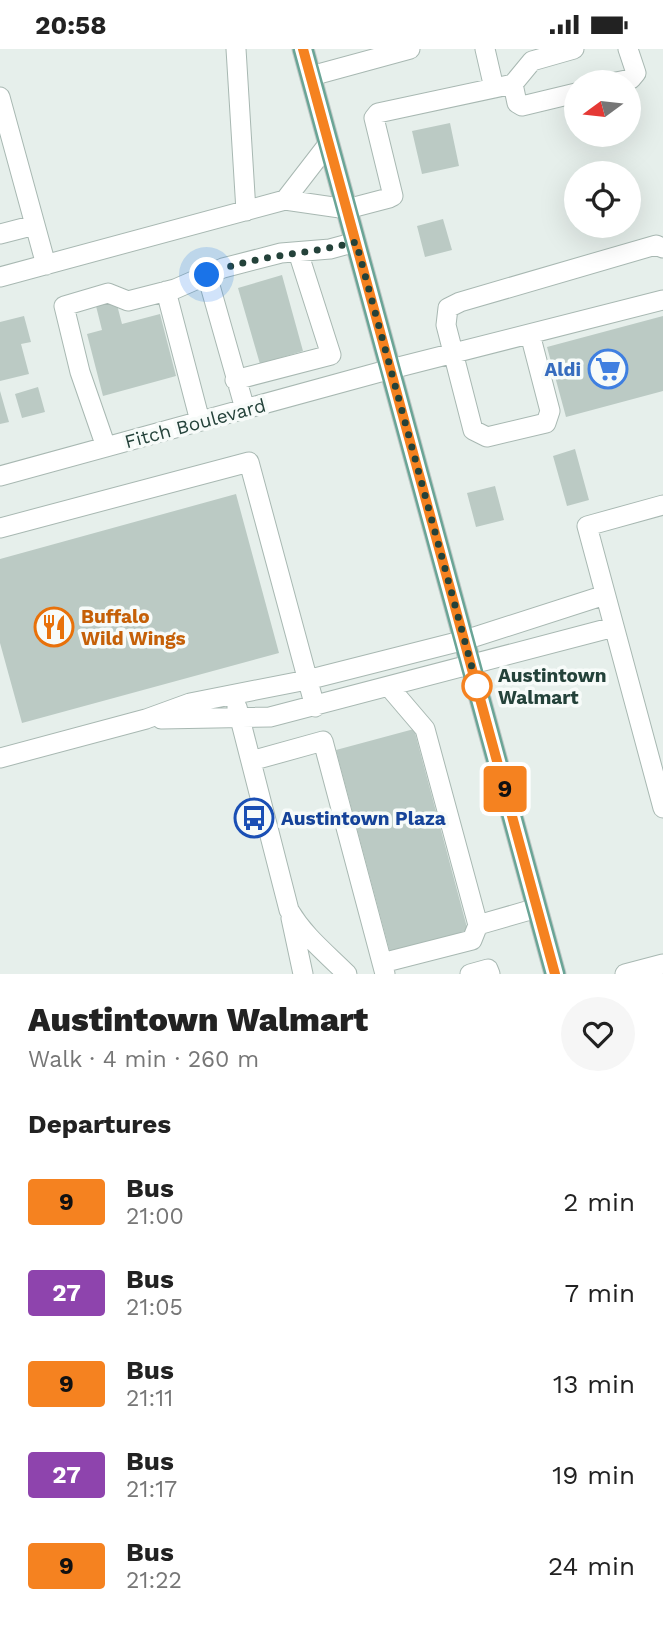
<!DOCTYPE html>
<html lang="en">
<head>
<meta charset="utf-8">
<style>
	:root { --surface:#fff; --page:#f6f6f6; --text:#222; --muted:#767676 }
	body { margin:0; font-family:"Work Sans",sans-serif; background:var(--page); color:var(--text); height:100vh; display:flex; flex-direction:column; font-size:26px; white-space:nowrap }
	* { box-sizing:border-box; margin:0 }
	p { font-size:23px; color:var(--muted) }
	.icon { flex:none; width:38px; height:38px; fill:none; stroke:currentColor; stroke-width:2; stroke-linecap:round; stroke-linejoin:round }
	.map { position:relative; height:925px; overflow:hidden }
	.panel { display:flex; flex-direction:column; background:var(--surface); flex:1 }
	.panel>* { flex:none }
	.badge { padding:0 14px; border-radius:5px; font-size:24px; line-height:46px }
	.needle { width:46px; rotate:255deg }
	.tools { position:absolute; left:564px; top:21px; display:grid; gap:14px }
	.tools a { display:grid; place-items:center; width:77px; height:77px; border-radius:50%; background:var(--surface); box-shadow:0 7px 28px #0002; font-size:35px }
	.you { position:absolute; width:35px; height:35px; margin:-18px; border:5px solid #fff; border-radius:50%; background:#1a73e8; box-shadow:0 0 0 10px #1a73e833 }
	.map>.badge { position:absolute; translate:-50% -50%; box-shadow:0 0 0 4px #fff }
	h2 { padding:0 28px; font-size:26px; line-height:63px }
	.round { display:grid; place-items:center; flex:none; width:74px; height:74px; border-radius:37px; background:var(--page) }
	.overview { display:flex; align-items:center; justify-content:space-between; height:119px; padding:0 28px }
	h1 { font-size:33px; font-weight:800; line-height:52px }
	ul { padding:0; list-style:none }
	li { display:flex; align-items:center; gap:21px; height:91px; padding:0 28px }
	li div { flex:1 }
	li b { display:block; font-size:26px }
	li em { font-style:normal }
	li .badge { min-width:77px; font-weight:700; text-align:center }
	.status { display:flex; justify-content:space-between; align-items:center; height:49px; padding:0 35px; background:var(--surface); direction:ltr }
	.status svg { height:19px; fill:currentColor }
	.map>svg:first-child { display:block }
	.building { fill:#bbcac4 }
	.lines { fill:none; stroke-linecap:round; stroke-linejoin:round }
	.minor-casing { stroke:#a8b8b2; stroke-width:21 }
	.major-casing { stroke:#c2cac8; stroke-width:23 }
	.minor { stroke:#fff; stroke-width:19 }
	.major { stroke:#6aa596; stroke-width:21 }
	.line-casing { stroke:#fff; stroke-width:16 }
	.line { stroke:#f58220; stroke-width:10 }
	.walk { stroke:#24423a; stroke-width:7; stroke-dasharray:0 12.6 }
	.stop-dot { fill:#fff; stroke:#f58220; stroke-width:3.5 }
	.labels { text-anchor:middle; stroke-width:7; stroke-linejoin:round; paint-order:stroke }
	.shop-label { font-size:19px; font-weight:bold; fill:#366cbe; stroke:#f7fbf9; text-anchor:end }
	.street-label { font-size:19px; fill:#24423a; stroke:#f7fbf9 }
	.food-label { font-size:19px; font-weight:bold; fill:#c56008; stroke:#f7fbf9; text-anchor:start }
	.stop-label { font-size:19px; font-weight:bold; fill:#24423a; stroke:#f7fbf9; text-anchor:start }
	.transit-label { font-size:19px; font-weight:bold; fill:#164399; stroke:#f7fbf9; text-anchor:start }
</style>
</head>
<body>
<div class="status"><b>20:58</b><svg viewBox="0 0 49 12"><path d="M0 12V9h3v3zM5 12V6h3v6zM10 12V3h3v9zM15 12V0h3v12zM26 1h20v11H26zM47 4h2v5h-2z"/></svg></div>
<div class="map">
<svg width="663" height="925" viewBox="0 0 663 925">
	<rect width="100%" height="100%" fill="#e6efeb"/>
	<path class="building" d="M450 74 459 117 422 125 412 82Z
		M443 170 452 201 425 208 417 177Z
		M282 226 303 302 260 315 238 239Z
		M116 252 122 275 160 265 176 327 103 347 87 285 102 281 96 257Z
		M24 267 31 293 21 295 29 325 0 332V273Z
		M663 267V342L566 368 547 298Z
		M38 338 45 363 22 369 15 345Z
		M0 342 9 373 0 375Z
		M575 400 589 451 567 457 553 407Z
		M495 437 504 471 476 478 467 444Z
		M236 445 279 604 22 674 0 594V510Z
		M414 680 469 886 391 907 336 701Z"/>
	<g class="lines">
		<defs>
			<path id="minor" d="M236 0 246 162
				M485 0 494 39
				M311 27 410 0
				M616 33 631 30 636 24 628 0
				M513 35 532 12 574 0
				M0 48 46 216
				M285 151 329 94
				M0 185 35 176
				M207 226 245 360
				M0 228 285 151 347 160 389 149 393 147 374 69 378 64 513 35 517 54 522 57 576 44
				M166 242 200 372
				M530 285 550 362 546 374 487 388 473 381 446 276 448 259 460 253 656 196 663 199
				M235 331 331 306 298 203
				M106 398 80 323 64 257 108 244 128 252 175 240 223 219 281 204 330 200 356 193
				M0 427 391 320 663 251
				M663 456 587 477 663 759
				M0 479 249 413 315 658
				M390 639 425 680 478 876 537 859
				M237 658 289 861C305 888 325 903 347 925
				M161 670 270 668 614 578
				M0 709 146 670 190 654 307 631 465 591 605 546
				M251 712 323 692 385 925
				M291 869 303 925
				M382 914 472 891 478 876
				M470 925 488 920 490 925
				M625 925 663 915"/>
			<path id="major" d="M303 0 555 925"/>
		</defs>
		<use href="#minor" class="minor-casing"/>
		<use href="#major" class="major-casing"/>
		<use href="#minor" class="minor"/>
		<use href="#major" class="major"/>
	</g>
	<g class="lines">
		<defs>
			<path id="line" d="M303 0 555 925"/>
		</defs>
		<use href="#line" class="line-casing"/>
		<use href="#line" class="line"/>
		<path class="walk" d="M207 226C255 205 307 206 356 193L477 637"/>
	</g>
	<defs>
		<symbol id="supermarket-ring" viewBox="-11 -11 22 22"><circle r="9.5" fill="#f7fbf9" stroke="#3f7fe0" stroke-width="1.5"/><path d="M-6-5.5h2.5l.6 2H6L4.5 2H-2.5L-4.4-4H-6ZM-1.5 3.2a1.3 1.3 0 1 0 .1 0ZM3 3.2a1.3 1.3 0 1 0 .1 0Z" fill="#3f7fe0"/></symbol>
		<symbol id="restaurant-ring" viewBox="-11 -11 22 22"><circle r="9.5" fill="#f7fbf9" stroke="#e8710a" stroke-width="1.5"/><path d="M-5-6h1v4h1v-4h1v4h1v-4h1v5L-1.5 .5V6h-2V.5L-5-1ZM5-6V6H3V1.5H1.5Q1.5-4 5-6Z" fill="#e8710a"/></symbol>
		<symbol id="bus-ring" viewBox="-11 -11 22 22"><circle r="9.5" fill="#f7fbf9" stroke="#1a4fb4" stroke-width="1.5"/><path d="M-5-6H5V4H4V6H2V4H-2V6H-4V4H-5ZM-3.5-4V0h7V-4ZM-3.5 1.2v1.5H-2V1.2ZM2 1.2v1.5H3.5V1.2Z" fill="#1a4fb4"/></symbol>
	</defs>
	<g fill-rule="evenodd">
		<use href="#supermarket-ring" x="586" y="298" width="44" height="44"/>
		<use href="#restaurant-ring" x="32" y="556" width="44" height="44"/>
		<use href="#bus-ring" x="232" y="747" width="44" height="44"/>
	</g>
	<circle class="stop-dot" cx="477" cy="637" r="14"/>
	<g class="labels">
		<g class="shop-label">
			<text x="581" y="327">Aldi</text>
		</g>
		<g class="street-label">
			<text transform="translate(195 374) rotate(-15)" y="7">Fitch Boulevard</text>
		</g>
		<g class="food-label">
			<text x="81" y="574">Buffalo<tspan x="81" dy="22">Wild Wings</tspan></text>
		</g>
		<g class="stop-label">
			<text x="498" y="633">Austintown<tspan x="498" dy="22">Walmart</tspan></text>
		</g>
		<g class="transit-label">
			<text x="281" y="776">Austintown Plaza</text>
		</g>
	</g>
</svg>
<div class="tools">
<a><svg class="needle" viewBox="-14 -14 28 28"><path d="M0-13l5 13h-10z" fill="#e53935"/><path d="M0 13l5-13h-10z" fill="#767676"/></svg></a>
<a><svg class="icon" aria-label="locate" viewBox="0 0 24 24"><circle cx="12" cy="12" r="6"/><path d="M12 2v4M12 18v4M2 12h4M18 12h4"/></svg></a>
</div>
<div class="you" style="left:207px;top:226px"></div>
<b class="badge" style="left:505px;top:740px;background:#f58220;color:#111">9</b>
</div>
<section class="panel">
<div class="overview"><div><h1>Austintown Walmart</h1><p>Walk · 4 min · 260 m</p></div><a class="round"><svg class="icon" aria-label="heart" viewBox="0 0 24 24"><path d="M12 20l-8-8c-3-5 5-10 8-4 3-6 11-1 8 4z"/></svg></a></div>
<h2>Departures</h2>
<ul>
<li><span class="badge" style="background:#f58220;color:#111">9</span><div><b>Bus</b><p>21:00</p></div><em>2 min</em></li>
<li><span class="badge" style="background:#8e44ad;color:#fff">27</span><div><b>Bus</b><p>21:05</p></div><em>7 min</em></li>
<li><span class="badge" style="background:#f58220;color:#111">9</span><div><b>Bus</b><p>21:11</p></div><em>13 min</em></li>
<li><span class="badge" style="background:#8e44ad;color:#fff">27</span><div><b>Bus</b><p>21:17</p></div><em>19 min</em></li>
<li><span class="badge" style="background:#f58220;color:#111">9</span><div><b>Bus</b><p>21:22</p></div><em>24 min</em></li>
</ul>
</section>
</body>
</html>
